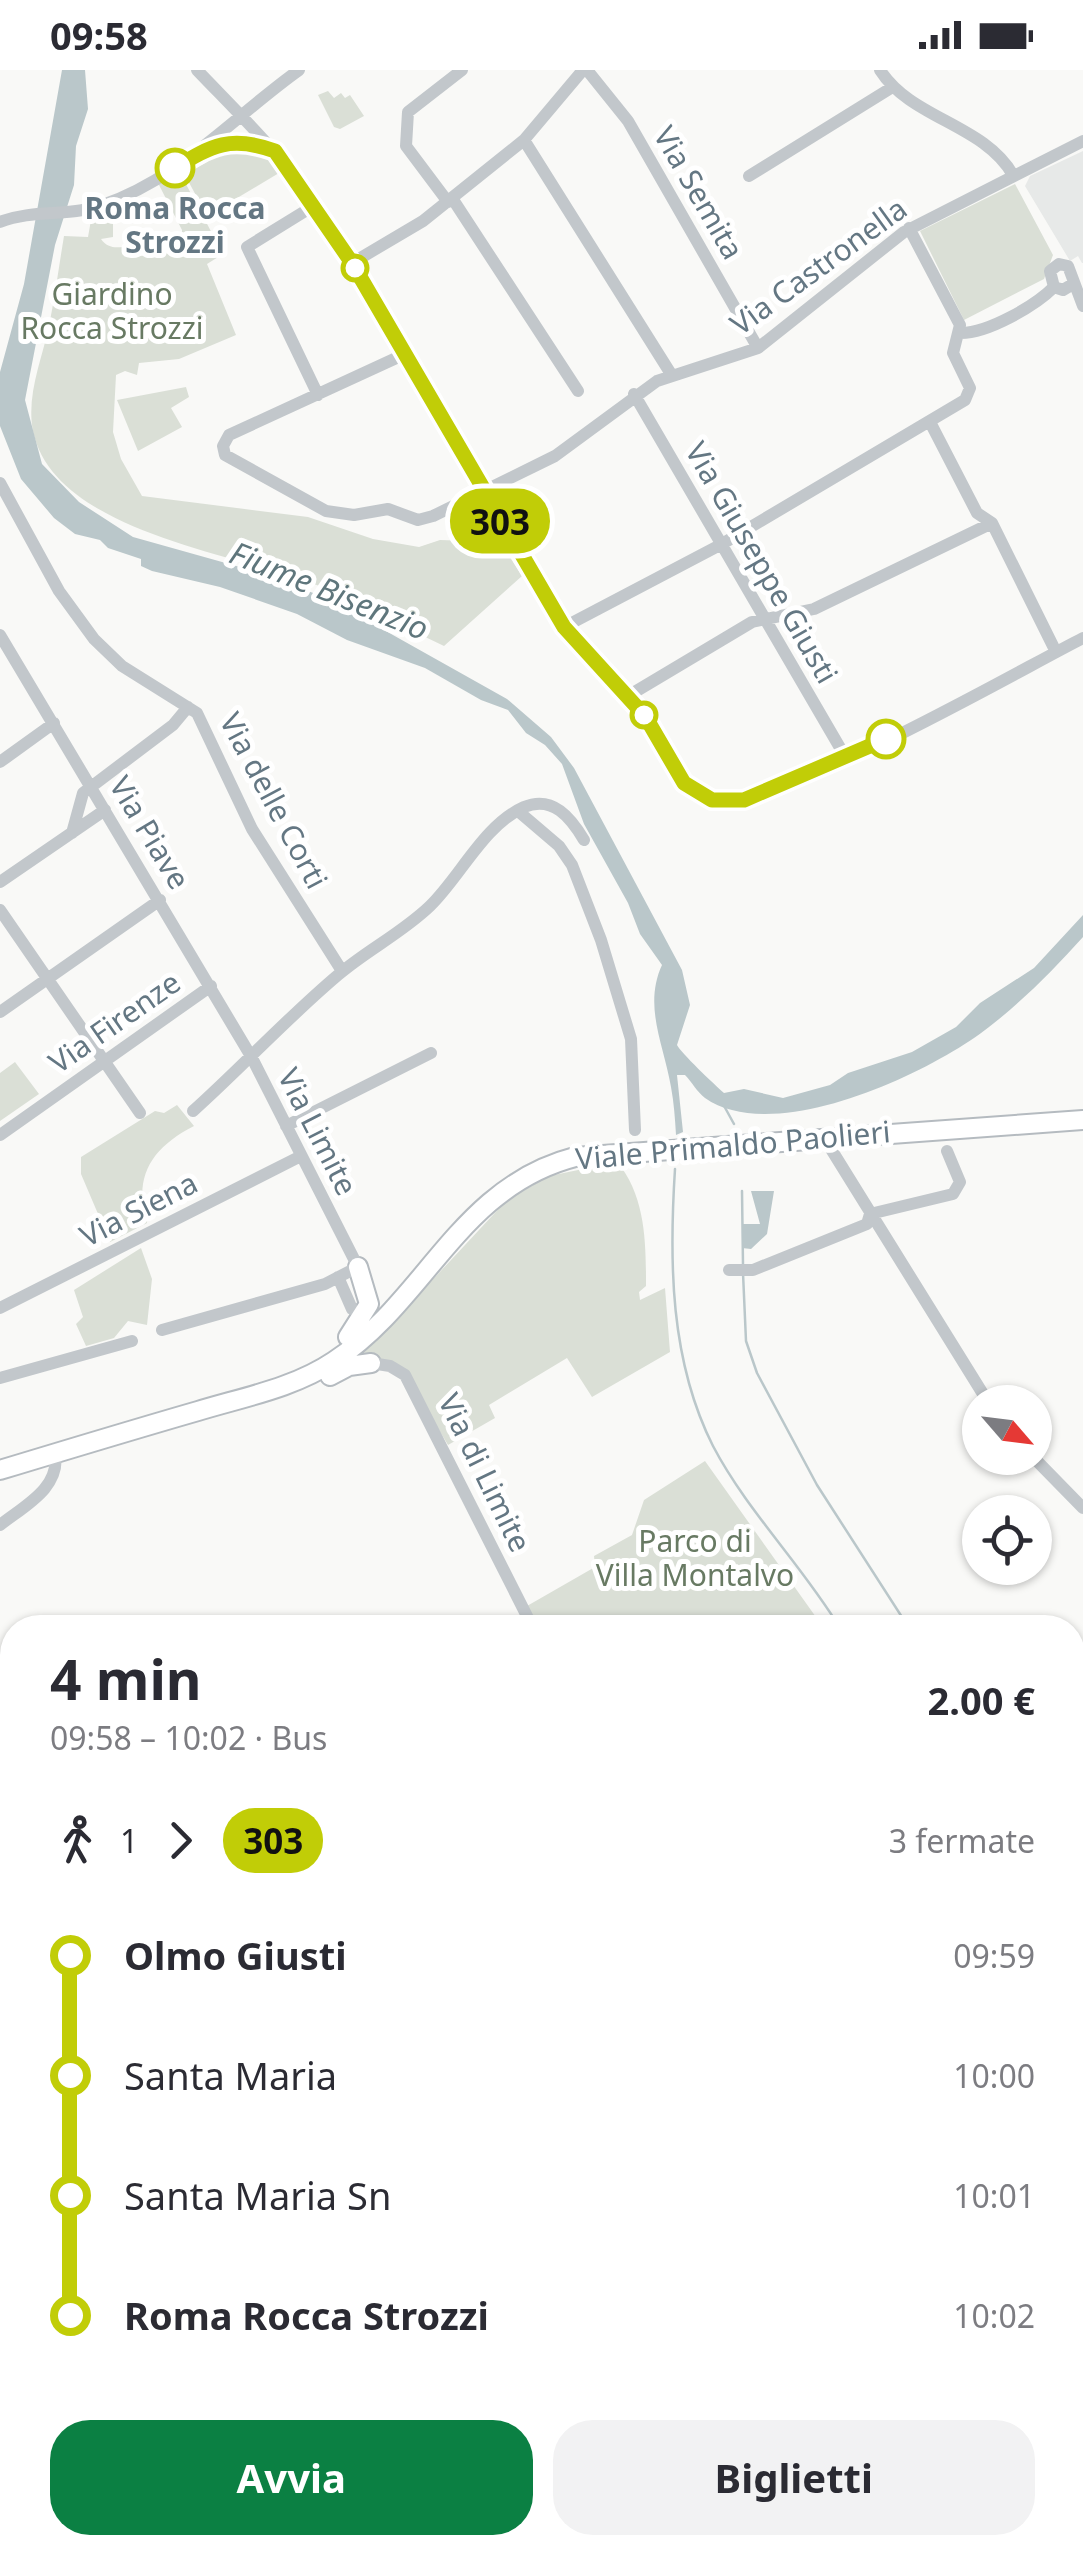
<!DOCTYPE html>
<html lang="it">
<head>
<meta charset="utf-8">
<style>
	:root { --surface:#fff; --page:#f2f2f3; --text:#2b2b33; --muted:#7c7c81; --accent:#0b8043 }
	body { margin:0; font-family:"Noto Sans",sans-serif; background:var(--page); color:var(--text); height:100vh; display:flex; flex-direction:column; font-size:38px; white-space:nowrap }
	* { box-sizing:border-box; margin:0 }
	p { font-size:32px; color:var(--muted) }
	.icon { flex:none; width:55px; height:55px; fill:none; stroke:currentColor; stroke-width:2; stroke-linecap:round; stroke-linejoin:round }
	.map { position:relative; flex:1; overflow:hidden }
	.drawer { position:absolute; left:0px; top:1545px; width:1085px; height:940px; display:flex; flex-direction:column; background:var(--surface); border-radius:40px 40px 0 0; box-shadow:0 2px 8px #0004 }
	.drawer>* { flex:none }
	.badge { padding:0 20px; border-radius:32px; font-size:35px; line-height:65px }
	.needle { width:65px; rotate:118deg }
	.fabs { position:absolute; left:962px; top:1315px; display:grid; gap:20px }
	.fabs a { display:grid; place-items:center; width:90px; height:90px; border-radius:50%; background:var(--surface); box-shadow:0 2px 8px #0004; font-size:50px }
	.map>.badge { position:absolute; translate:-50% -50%; box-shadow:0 0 0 5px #fff }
	.legs { display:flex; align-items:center; gap:15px; height:110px; padding:0 50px; font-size:32px }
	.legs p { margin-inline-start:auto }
	.head { display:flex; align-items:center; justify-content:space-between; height:170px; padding:0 50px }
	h1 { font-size:55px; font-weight:700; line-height:75px }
	.primary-button { display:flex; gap:20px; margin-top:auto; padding:20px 50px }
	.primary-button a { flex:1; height:115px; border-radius:40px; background:var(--accent); color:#fff; font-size:40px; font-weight:700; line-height:115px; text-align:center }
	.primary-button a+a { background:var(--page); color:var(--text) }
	ul { padding:0 50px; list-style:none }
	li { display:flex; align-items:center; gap:35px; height:120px; font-size:38px }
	li i { display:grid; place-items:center; width:15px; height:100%; margin:0 12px; background:currentColor }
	li i::after { content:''; width:25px; height:25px; margin:-12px; border:8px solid; border-radius:50%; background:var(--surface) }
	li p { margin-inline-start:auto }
	li:first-child i { background:linear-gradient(#0000 50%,currentColor 0) }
	li:last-child i { background:linear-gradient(currentColor 50%,#0000 0) }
	.status { display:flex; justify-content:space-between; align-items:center; height:70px; padding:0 50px; background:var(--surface); direction:ltr }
	.status svg { height:28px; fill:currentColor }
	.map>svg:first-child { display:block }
	.built { fill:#e7e9e8 }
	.green { fill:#dadfd6 }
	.water { fill:#bac7ca }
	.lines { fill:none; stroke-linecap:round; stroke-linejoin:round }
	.stream { stroke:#bac7ca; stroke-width:2.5 }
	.secondary-casing { stroke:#b5bbc0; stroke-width:22 }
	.minor { stroke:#c2c7cb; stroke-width:12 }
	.secondary { stroke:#fff; stroke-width:18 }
	.line-1-casing { stroke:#fff; stroke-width:22 }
	.line-1 { stroke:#c1cd07; stroke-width:15 }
	.stop-1-dot { fill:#fff; stroke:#c1cd07; stroke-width:5 }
	.labels { text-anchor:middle; stroke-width:10; stroke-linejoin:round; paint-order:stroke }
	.street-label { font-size:30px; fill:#647783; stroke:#fff }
	.stop-label { font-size:30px; font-weight:bold; fill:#647783; stroke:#fff }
	.park-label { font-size:30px; fill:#687a63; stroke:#fff }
	.water-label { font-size:32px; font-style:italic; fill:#5f767c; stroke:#fff }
</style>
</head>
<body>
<div class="status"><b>09:58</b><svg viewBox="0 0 49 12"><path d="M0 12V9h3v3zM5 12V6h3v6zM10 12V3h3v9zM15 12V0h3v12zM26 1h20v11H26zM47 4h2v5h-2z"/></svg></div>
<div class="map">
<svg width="1083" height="2485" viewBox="0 0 1083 2485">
	<rect width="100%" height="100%" fill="#f9f9f7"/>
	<path class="built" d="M1083 81V193H1082L1078 186 1070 191 1025 116 1030 106Z"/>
	<path class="green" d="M328 21 334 28 341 23 345 28 350 25 364 46 340 59 334 57 318 25Z
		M252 78 272 83 284 100 207 146 185 105 223 82Z
		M179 101 223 184 207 194 236 265 179 289 139 293 137 305 125 301 116 305 113 362 121 389 142 426 308 447 373 469 419 477 440 470 500 472 522 506 444 576C407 559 371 539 334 522 249 484 55 466 33 361 26 326 42 289 49 256 55 226 59 196 64 166L88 167 91 150 113 142V167L101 169C108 179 117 178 129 176L131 187 182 182V160L158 113Z
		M1015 114 1053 185 1044 209 964 250 920 161Z
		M186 317 189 327 171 338 182 357 138 381 117 330Z
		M15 992 39 1024 0 1051V1003Z
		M177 1035 194 1056C151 1078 133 1107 147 1153L110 1172 81 1104V1087L155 1041 164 1043Z
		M617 1092C646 1126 646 1174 646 1216L639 1222 640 1230 665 1218 670 1282 592 1327 567 1288 489 1335 495 1348 448 1375 405 1303 355 1287 357 1284 396 1249 506 1131 549 1106Z
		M141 1178 152 1209 147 1255 128 1251 114 1268 86 1276 76 1254 83 1247 74 1220Z
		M705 1391 823 1557H538L527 1536 595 1497 594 1486 632 1465 644 1430Z
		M1073 2055 1083 2075V2485H744L736 2473 1072 2472Z"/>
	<path class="water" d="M62 0H85L88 39 76 76 74 115 55 175 25 330 42 394 79 432 133 467 247 499 327 528 507 629 551 667 574 698 682 900 690 935 677 975C680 982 715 1015 724 1023L744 1019 783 1028 830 1015 848 1003 912 982 956 957 980 933 1034 898 1083 845V867C1054 899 1024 930 989 957 932 1002 775 1077 705 1028 697 1022 692 1012 685 1005H677L683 1062 676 1065C675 1049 674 1033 671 1017 664 975 643 936 662 895L640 864 628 833 584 754 562 694 545 675 526 663 508 640 481 630 425 598 347 570 297 544 220 517 152 501 141 496V489L108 478 100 470 75 464 54 448 21 409 0 356V302L24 214Z
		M751 1121H774L767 1164 751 1179 742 1178V1154H760Z"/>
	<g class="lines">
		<path class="stream" d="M723 1034 734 1054
			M675 1099C669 1192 670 1291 713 1376 747 1441 802 1495 840 1558
			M742 1121 743 1195
			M743 1203 746 1271 757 1303 817 1415 909 1558
			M0 1621 12 1647
			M1072 1879 1083 1897
			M1072 2042 1083 2062
			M754 2472 762 2485"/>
		<defs>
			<path id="secondary" d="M348 1267 369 1234 358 1197
				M330 1306 349 1296 371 1293
				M0 1400C66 1380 132 1360 198 1341 244 1327 294 1318 334 1291 426 1231 459 1117 575 1087L1083 1050
				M0 1683 12 1711
				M0 1708 12 1736
				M326 2472 333 2485"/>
		</defs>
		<use href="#secondary" class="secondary-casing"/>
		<path class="minor" d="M197 0C239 44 282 85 316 136 404 271 473 419 562 553 585 587 618 611 643 643 666 673 673 726 719 730 783 737 1014 603 1083 568
			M587 0 628 51 758 278
			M880 0C911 49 984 54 1013 105
			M524 70 671 304
			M211 76 241 73 270 79
			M749 106 891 18
			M452 128 578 321
			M448 132 406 76 408 42 462 0
			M315 135 247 177 318 325
			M0 152C33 139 67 147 100 136 180 109 233 47 299 0
			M352 193 423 151 524 70 583 0
			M1054 217 1050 201 1059 194 1068 196 1083 236
			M961 263C988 263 1035 236 1054 217L1063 220 1073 214
			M405 284 229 365 223 376 225 385 326 441 354 445 388 439 418 450 433 446 555 386 657 311 758 278 904 162 1083 71
			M634 324 846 688
			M930 352 977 443 992 453 1056 582
			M0 413 59 521 94 569 122 596 197 643 252 759 342 901
			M564 557 722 474 965 330 970 318 953 283 960 255 909 158
			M0 565 252 988 358 1197 325 1214 162 1260
			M628 626 752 552 814 539 992 453
			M0 692 54 653
			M518 741 559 776 572 795 601 870 631 969 635 1060
			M72 763 83 723 173 655 188 637
			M0 812 105 740
			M0 840 140 1043
			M0 942 160 830
			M193 1041C242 997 287 948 338 905 367 880 402 863 430 836 460 807 484 755 524 737 553 725 571 748 584 770
			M286 1056 431 983
			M0 1065 211 916
			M831 1079 988 1332
			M729 1200H753L867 1154 870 1144 953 1124 960 1112 947 1081
			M338 1207 352 1239
			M0 1238 301 1086
			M371 1293 390 1296 405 1305 533 1558
			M0 1308 132 1271
			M1034 1388 1083 1438
			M0 1455C24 1436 61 1418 55 1383
			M726 2472 734 2485
			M434 2485 436 2472"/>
		<use href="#secondary" class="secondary"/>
	</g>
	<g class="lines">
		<defs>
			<path id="line-1" d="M175 98C212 75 231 65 275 81L352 193 564 557 645 646 684 713 712 730H744L886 669"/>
		</defs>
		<use href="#line-1" class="line-1-casing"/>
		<use href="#line-1" class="line-1"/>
	</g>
	<g class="stop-1-dot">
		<circle cx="175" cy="98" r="18"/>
		<circle cx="355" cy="198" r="12"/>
		<circle cx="644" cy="645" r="12"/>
		<circle cx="886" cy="669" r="18"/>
	</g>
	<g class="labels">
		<g class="street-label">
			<text transform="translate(698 123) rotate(60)" y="10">Via Semita</text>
			<text transform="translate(819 197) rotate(-36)" y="10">Via Castronella</text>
			<text transform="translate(761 493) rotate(60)" y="10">Via Giuseppe Giusti</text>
			<text transform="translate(273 731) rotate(62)" y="10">Via delle Corti</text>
			<text transform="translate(149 763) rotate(59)" y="10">Via Piave</text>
			<text transform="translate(115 953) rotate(-35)" y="10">Via Firenze</text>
			<text transform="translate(317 1062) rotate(63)" y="10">Via Limite</text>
			<text transform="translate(733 1076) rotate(-5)" y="10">Viale Primaldo Paolieri</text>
			<text transform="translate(139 1140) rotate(-27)" y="10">Via Siena</text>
			<text transform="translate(484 1403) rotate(64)" y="10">Via di Limite</text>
		</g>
		<g class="stop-label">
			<text x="175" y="149">Roma Rocca<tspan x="175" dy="34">Strozzi</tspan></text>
		</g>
		<g class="park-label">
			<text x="112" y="235">Giardino<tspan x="112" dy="34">Rocca Strozzi</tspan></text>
			<text x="695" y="1482">Parco di<tspan x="695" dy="34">Villa Montalvo</tspan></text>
		</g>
		<g class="water-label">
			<text transform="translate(329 521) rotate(22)" y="11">Fiume Bisenzio</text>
		</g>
	</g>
</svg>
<div class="fabs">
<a><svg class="needle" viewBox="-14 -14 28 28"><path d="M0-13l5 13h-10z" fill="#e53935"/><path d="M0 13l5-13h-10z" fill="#7c7c81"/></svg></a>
<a><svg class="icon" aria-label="locate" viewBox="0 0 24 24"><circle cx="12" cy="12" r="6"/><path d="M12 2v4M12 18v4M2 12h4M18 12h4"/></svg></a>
</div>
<b class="badge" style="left:500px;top:451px;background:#c1cd07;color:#111">303</b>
<section class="drawer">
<div class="head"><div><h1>4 min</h1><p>09:58 – 10:02 · Bus</p></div><b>2.00 €</b></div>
<div class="legs"><svg class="icon" aria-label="walk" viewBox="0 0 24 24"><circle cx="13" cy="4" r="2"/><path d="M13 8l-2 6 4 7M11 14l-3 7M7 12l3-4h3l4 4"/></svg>1<svg class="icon" aria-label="forward" viewBox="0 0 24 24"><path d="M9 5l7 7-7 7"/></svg><b class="badge" style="background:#c1cd07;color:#111">303</b><p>3 fermate</p></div>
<ul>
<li><i style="color:#c1cd07"></i><b>Olmo Giusti</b><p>09:59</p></li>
<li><i style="color:#c1cd07"></i><span>Santa Maria</span><p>10:00</p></li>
<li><i style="color:#c1cd07"></i><span>Santa Maria Sn</span><p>10:01</p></li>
<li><i style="color:#c1cd07"></i><b>Roma Rocca Strozzi</b><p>10:02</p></li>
</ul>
<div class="primary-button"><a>Avvia</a><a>Biglietti</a></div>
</section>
</div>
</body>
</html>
